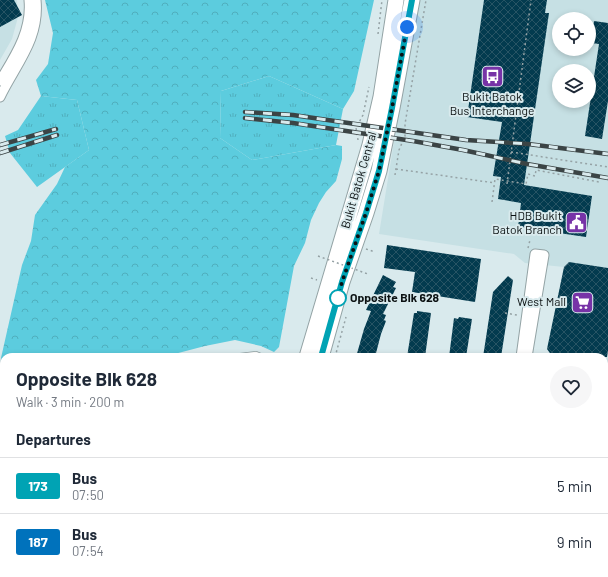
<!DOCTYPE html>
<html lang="en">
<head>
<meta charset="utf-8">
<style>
	:root { --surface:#fff; --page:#f6f6f7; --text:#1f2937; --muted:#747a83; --line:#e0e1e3 }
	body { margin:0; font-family:Barlow,sans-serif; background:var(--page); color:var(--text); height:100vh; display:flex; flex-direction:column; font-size:15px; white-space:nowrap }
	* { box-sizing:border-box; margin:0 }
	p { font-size:13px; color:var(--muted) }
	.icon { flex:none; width:22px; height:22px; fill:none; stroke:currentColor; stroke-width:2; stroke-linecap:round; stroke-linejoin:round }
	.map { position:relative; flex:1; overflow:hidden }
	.details { position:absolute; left:0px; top:353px; width:608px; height:224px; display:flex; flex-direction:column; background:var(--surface); border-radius:12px 12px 0 0; box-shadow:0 2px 6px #0003 }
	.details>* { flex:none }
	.badge { padding:0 8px; border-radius:3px; font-size:14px; line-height:26px }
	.buttons { position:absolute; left:552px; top:12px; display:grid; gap:8px }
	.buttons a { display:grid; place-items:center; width:44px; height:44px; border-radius:50%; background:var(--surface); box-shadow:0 2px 6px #0003; font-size:20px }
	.you { position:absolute; width:20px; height:20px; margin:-10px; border:3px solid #fff; border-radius:50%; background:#1a73e8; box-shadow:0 0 0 6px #1a73e833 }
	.map>.badge { position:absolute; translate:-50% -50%; box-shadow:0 0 0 2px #fff }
	h2 { padding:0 16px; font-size:15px; line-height:36px }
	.round { display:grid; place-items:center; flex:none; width:42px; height:42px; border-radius:21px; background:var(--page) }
	.overview { display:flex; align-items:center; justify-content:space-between; height:68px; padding:0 16px }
	h1 { font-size:19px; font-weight:700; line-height:30px }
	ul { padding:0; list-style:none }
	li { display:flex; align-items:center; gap:12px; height:56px; padding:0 16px; border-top:1px solid var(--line) }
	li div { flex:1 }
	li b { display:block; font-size:15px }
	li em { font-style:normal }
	li .badge { min-width:44px; font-weight:700; text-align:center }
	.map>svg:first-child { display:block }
	.built { fill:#c6e0e4; fill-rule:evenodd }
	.grass { fill:url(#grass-tufts) }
	.forest { fill:url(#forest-crowns) }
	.water { fill:url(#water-waves); stroke:#6f93b4 }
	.building { fill:url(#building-cross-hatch) }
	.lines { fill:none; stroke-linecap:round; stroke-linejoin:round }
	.service-casing { stroke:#93a3a5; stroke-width:6 }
	.minor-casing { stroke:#93a3a5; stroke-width:11 }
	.secondary-casing { stroke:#93a3a5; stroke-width:15 }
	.primary-casing { stroke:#93a3a5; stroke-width:17 }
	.path { stroke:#95a2a5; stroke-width:1.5; stroke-dasharray:2 3; stroke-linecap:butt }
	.service { stroke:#fff; stroke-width:4.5 }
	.minor { stroke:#fff; stroke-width:9 }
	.secondary { stroke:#fff; stroke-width:13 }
	.primary { stroke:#fff; stroke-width:15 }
	.rail-casing { stroke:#3b4445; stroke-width:4.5 }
	.rail { stroke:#d9eaed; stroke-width:3; stroke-dasharray:9; stroke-linecap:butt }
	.path-bridge { stroke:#95a2a5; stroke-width:1.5; stroke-dasharray:2 3; stroke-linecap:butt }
	.line-casing { stroke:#fff; stroke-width:9 }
	.line { stroke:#00a3b4; stroke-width:6 }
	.walk { stroke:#0b1112; stroke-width:4; stroke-dasharray:0 7.2 }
	.stop-dot { fill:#fff; stroke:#00a3b4; stroke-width:2 }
	.labels { text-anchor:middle; stroke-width:4; stroke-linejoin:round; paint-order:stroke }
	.poi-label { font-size:12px; fill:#0b1112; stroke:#d9eaed; text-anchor:end }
	.street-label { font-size:12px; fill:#0b1112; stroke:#d9eaed }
	.stop-label { font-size:12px; font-weight:bold; fill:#0b1112; stroke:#d9eaed; text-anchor:start }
</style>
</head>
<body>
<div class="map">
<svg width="608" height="577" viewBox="0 0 608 577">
	<defs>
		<pattern id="grass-tufts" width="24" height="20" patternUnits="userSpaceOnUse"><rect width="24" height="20" fill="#5cccde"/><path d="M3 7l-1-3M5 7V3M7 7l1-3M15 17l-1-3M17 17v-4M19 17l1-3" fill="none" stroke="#4faebd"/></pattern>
		<pattern id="forest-crowns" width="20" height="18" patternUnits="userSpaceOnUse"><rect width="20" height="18" fill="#5cccde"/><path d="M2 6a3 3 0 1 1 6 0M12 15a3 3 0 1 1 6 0" fill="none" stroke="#4faebd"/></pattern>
		<pattern id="water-waves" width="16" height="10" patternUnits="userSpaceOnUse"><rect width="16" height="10" fill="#9acbfa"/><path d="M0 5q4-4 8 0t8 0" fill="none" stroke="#83add5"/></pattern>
		<pattern id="building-cross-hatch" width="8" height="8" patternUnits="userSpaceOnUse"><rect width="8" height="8" fill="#033b4f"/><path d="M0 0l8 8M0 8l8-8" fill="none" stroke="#275464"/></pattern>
	</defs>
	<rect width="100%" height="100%" fill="#d9eaed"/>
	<path class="built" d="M0 0H17L18 17 12 39 0 60Z
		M417 0H608V268L569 262 564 267 525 263 514 254 379 234ZM559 19H589V49H559ZM559 71H589V101H559Z"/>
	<path class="grass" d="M269 76 343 109 336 145 252 160 220 138 221 91Z
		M41 96 77 100 89 150 37 187 10 153 5 136 18 130Z"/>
	<path class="forest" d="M45 0H374L354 91 343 109 269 76 221 91 220 138 252 160 336 145 342 146V159L336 181 326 192 319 203 311 220 305 243 294 266 279 347 274 352 261 346 235 340 205 346 163 357H4V379L1 358 22 265 31 241 35 215 57 184 65 167 89 150 77 100 41 96 36 80 48 64 53 33Z
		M4 400V573H56L42 577H0V407Z
		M79 573H163V577H80Z"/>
	<path class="water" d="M181 573H199V577H182Z"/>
	<path class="building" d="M0 0H14L22 15 0 27Z
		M484 0H547L545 13H549L524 185 592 196 586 237 518 227 521 203 498 199 501 177 493 176 502 122 467 117Z
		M594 21 608 23V101L602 139 585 136 599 44 591 43Z
		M387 245 481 259 475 302 412 292 415 272 384 268Z
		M569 262 608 268V351L607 357H559L552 356 547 349 564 267Z
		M383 275 396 282 393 287 396 288 383 314 386 315 384 320 386 321 381 334 375 357H356L364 329 371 311 366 310Z
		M508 276 513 280 501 357H483L493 292Z
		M417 311 431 313 425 357H407L414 313H417Z
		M459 317 472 319 466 357H449L454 318 458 319Z"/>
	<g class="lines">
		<defs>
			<path id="service" d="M232 357 256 354 263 357
				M295 577 297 573"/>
			<path id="minor" d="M0 81C15 56 32 31 29 0
				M0 97C16 64 40 39 36 0
				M521 357 535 254 544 255 527 357
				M604 383 608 381"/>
			<path id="secondary" d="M604 510 608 509
				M604 524H608
				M390 577 398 573"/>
			<path id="primary" d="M307 357 370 145 381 97 396 0
				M321 357 342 282 366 213 379 171 392 108 412 0
				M342 573 344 577
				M360 573 362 577"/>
		</defs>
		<use href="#service" class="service-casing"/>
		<use href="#minor" class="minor-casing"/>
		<use href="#secondary" class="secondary-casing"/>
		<use href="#primary" class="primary-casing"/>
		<path class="path" d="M378 34 382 0
			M358 140 356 128 363 115 369 87
			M511 152 608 167
			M396 169 495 183
			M395 175 399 150 405 136V124L426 0
			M507 184 531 0
			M492 202 495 179 526 184 528 174 535 176 536 170 599 182
			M528 248 530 240
			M366 249 375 252
			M311 278 317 280
			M505 313 517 315
			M335 357 346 317
			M604 372 608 370
			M322 575 328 577
			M321 577 322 573"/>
		<use href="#service" class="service"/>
		<use href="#minor" class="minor"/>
		<use href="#secondary" class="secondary"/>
		<use href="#primary" class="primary"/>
		<defs>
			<path id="rail" d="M245 112 293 115 466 140 528 144 608 154
				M245 118 293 123 413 141 463 150 527 164 608 178
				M0 145 56 129
				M0 153 57 135"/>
		</defs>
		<use href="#rail" class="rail-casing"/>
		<use href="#rail" class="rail"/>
		<path class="path-bridge" d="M318 256 368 274"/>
	</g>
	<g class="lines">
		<defs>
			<path id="line" d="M321 357 342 282 366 213 379 171 392 108 412 0"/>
		</defs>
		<use href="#line" class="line-casing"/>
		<use href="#line" class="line"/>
		<path class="walk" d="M338 298 342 282 366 213 379 171 392 108 407 27"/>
	</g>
	<defs>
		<symbol id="bus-square" viewBox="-11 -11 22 22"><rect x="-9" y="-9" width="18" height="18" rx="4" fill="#7733a7" stroke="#d9eaed"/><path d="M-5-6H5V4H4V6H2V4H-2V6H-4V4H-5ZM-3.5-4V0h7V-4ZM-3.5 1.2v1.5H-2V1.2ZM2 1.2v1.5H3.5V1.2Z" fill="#fff"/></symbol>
		<symbol id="civic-square" viewBox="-11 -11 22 22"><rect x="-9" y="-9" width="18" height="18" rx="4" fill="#7733a7" stroke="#d9eaed"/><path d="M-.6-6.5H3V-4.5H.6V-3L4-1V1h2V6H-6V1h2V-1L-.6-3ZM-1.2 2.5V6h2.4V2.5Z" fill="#fff"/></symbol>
		<symbol id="supermarket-square" viewBox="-11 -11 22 22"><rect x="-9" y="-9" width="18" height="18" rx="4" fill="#7733a7" stroke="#d9eaed"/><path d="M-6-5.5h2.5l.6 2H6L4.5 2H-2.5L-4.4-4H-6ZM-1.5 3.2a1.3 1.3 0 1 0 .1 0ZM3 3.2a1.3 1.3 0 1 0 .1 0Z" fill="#fff"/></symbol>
	</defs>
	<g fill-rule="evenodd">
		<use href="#bus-square" x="480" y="64" width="25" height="25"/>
		<use href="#civic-square" x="564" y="210" width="25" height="25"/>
		<use href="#supermarket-square" x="570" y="290" width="25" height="25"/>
	</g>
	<circle class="stop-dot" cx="338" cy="298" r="8"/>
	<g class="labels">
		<g class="poi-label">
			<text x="492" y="101" text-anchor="middle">Bukit Batok<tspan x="492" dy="14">Bus Interchange</tspan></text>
			<text x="562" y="220">HDB Bukit<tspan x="562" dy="14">Batok Branch</tspan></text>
			<text x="566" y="306">West Mall</text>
		</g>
		<g class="street-label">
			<text transform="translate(359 180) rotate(-74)" y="4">Bukit Batok Central</text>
		</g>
		<g class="stop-label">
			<text x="350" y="302">Opposite Blk 628</text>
		</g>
	</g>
</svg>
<div class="buttons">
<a><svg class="icon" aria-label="locate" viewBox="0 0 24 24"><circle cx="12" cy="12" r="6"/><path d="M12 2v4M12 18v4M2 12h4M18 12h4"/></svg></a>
<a><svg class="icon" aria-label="layers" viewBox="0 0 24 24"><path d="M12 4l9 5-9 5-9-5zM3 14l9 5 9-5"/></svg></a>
</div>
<div class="you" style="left:407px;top:27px"></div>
<section class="details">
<div class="overview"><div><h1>Opposite Blk 628</h1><p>Walk · 3 min · 200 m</p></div><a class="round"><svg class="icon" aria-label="heart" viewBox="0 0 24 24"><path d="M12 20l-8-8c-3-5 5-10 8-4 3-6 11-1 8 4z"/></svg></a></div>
<h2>Departures</h2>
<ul>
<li><span class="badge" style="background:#00a3b4;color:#fff">173</span><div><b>Bus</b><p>07:50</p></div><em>5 min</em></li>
<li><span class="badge" style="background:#0072bc;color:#fff">187</span><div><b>Bus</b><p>07:54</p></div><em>9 min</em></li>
</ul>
</section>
</div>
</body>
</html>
